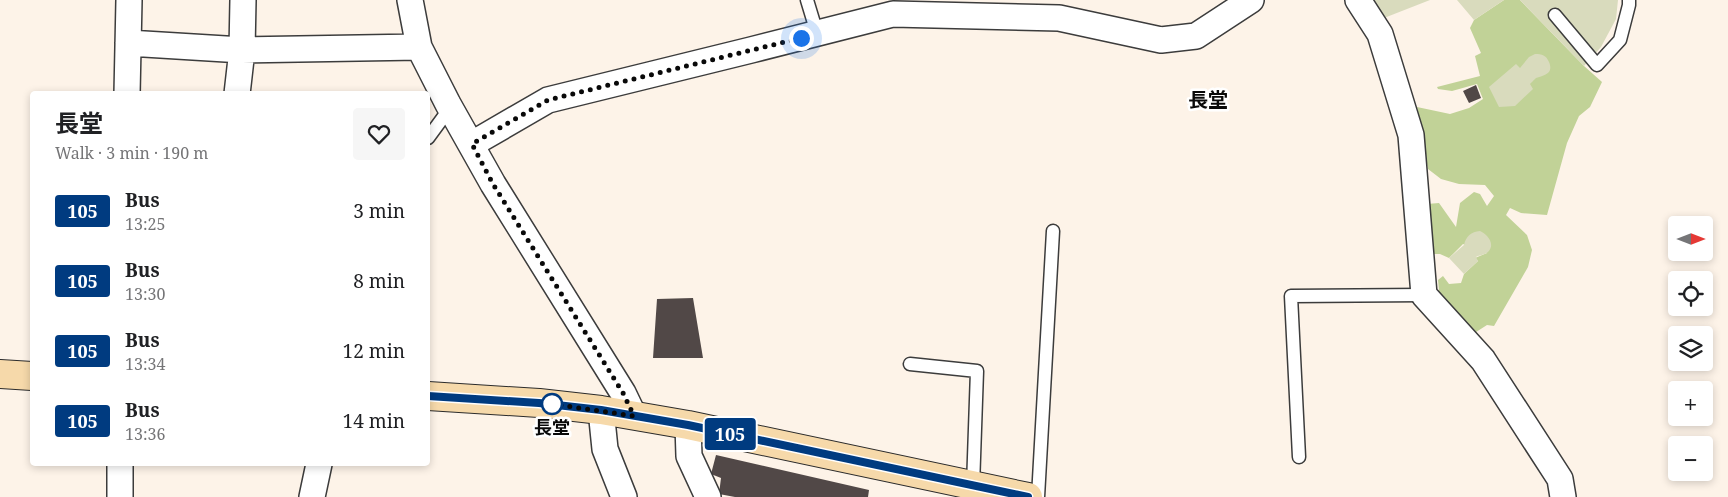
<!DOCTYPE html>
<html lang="en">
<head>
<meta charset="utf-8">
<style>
	:root { --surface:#fff; --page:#f6f6f6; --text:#202124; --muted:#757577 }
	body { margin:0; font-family:"Noto Serif","Noto Sans JP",serif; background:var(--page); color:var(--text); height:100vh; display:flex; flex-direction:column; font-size:19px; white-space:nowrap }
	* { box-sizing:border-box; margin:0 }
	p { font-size:16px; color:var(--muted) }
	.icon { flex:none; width:28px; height:28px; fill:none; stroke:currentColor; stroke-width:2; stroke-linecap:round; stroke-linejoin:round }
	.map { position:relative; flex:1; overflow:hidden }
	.details { position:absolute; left:30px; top:91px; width:400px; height:375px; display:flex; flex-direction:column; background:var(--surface); border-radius:5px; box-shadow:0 2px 8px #0003 }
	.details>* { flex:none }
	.badge { padding:0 10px; border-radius:4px; font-size:18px; line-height:32px }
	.needle { width:32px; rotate:90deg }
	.controls { position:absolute; left:1668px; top:216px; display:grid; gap:10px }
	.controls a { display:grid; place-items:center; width:45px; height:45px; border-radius:5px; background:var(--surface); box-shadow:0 2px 8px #0003; font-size:25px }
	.you { position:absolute; width:25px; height:25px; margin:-12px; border:4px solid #fff; border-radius:50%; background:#1a73e8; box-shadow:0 0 0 8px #1a73e833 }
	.map>.badge { position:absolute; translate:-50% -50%; box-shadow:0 0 0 2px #fff }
	.round { display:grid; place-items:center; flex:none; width:52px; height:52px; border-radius:5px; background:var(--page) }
	.headline { display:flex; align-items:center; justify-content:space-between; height:85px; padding:0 25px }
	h1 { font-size:24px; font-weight:700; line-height:38px }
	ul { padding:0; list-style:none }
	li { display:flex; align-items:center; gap:15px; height:70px; padding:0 25px }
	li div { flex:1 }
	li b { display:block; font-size:19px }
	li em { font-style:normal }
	li .badge { min-width:55px; font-weight:700; text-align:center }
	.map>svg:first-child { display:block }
	.forest { fill:#c1d297 }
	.cemetery { fill:#d9dbbd }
	.building { fill:#514847 }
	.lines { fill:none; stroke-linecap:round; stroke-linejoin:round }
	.lane-casing { stroke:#3c3c3c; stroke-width:15 }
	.street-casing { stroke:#3c3c3c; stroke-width:28 }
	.secondary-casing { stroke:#2b2b2b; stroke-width:30 }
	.lane { stroke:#fff; stroke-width:12 }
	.street { stroke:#fff; stroke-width:25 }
	.secondary { stroke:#f6d9aa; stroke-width:28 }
	.line-casing { stroke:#fff; stroke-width:11 }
	.line { stroke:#003b80; stroke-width:8 }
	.walk { stroke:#090909; stroke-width:5; stroke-dasharray:0 9 }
	.stop-dot { fill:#fff; stroke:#003b80; stroke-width:2.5 }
	.labels { text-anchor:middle; stroke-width:5; stroke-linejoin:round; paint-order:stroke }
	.stop-label { font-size:18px; font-weight:bold; fill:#090909; stroke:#fff }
	.quarter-label { font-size:20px; font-weight:bold; fill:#090909; stroke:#fff }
</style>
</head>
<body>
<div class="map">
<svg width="1728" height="497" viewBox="0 0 1728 497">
	<rect width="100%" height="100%" fill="#fdf3e8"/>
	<path class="forest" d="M1504 0H1520L1584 66 1602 82 1590 107 1579 116 1567 143 1547 215 1521 213 1510 208 1506 215 1527 235 1532 250 1528 267 1494 326 1487 325 1473 334 1437 300 1439 290 1438 280 1443 276 1449 284 1461 283 1464 274 1478 261 1475 258 1487 253 1463 244 1449 258 1440 254H1429L1427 204 1439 203 1456 227 1460 203 1474 192 1480 194 1487 206 1494 196 1485 185 1459 184 1441 179 1428 169 1417 107 1450 114 1469 108 1483 99 1477 84 1452 91 1438 89 1437 87 1480 76 1475 56 1481 53 1470 28 1474 20Z"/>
	<path class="cemetery" d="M1372 0H1430L1384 18Z
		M1457 0H1504L1474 20Z
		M1520 0H1618L1616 19 1601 47 1584 66Z
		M1535 54C1542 54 1546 55 1549 62 1554 74 1544 75 1536 78 1535 79 1531 83 1530 84L1533 89 1515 106 1499 107 1489 87 1516 64 1520 68 1529 57Z
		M1480 231C1487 234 1496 244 1488 252 1485 255 1479 255 1476 257L1478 261 1464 274 1449 258 1464 245C1466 236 1471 232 1480 231Z"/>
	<path class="building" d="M1476 85 1481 98 1469 103 1463 91Z
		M693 298 703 358H653L657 299Z
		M716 455 869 490 868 497H735L719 494 721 478 711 474Z"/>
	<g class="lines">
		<defs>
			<path id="lane" d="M807 0 817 33
				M1555 15 1597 65 1620 40 1629 5V0
				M428 138 450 108
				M910 364 977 371 973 486
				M1299 457 1291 296 1424 295
				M1038 497 1053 231"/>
			<path id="street" d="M410 0 419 47 448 104 493 184 623 393 634 416
				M1358 0 1380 34 1411 135 1424 295 1483 360 1560 479 1563 497
				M128 43 242 50 419 47
				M127 94 129 0
				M237 94 242 50 243 0
				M472 144 548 100 751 50 893 14 1059 18 1161 40 1196 36 1251 0
				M601 410 605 449 624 497
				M688 425 689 456 708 497
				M120 497V464
				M312 497 319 464"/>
			<path id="secondary" d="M0 374 32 376
				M428 396 539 403 601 410 688 425 1028 497"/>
		</defs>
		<use href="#lane" class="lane-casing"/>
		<use href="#street" class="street-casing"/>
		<use href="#secondary" class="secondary-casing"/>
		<use href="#lane" class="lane"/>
		<use href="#street" class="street"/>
		<use href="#secondary" class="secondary"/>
	</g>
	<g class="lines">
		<defs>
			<path id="line" d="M428 396 539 403 601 410 688 425 1028 497"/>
		</defs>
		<use href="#line" class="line-casing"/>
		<use href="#line" class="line"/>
		<path class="walk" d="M552 404 634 416 623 393 493 184 472 144 548 100 801 38"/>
	</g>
	<circle class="stop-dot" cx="552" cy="404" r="10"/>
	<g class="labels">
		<g class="stop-label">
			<text x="552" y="434">長堂</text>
		</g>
		<g class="quarter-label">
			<text x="1208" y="107">長堂</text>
		</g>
	</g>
</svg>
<div class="controls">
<a><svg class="needle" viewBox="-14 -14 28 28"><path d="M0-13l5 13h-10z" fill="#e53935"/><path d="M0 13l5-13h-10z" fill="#757577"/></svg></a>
<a><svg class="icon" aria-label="locate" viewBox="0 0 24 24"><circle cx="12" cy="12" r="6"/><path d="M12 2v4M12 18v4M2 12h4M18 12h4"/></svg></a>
<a><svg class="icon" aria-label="layers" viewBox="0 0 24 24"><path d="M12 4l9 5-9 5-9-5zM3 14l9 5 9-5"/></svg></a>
<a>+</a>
<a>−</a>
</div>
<div class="you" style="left:801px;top:38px"></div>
<b class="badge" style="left:730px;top:434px;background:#003b80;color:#fff">105</b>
<section class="details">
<div class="headline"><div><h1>長堂</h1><p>Walk · 3 min · 190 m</p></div><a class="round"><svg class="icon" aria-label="heart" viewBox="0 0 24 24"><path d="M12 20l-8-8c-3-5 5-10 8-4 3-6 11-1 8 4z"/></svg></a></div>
<ul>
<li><span class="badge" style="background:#003b80;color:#fff">105</span><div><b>Bus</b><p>13:25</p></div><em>3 min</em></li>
<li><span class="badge" style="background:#003b80;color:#fff">105</span><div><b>Bus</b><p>13:30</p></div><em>8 min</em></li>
<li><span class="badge" style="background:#003b80;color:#fff">105</span><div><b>Bus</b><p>13:34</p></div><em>12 min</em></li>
<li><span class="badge" style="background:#003b80;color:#fff">105</span><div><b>Bus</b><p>13:36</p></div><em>14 min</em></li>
</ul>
</section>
</div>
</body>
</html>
